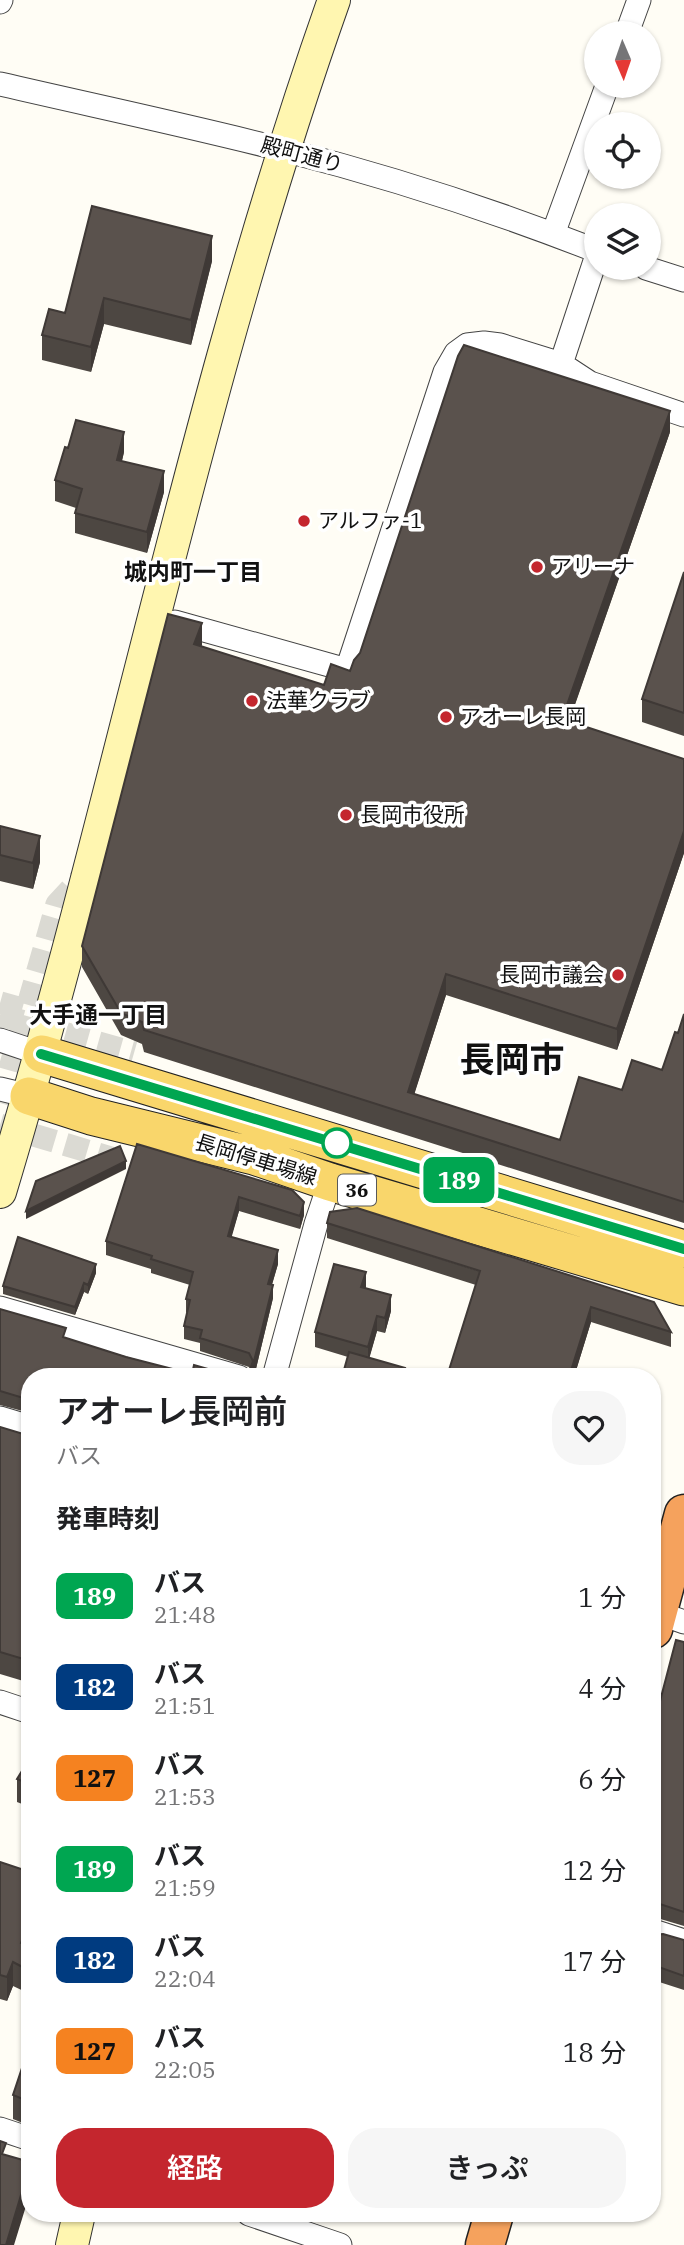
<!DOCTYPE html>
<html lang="ja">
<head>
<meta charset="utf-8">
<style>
	:root { --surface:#fff; --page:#f6f6f6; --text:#202124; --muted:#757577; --accent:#c4262e }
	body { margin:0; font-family:"IBM Plex Serif","Noto Sans JP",serif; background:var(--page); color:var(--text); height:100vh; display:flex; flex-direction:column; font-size:26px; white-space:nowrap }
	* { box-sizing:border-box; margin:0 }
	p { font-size:23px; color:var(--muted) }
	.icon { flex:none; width:38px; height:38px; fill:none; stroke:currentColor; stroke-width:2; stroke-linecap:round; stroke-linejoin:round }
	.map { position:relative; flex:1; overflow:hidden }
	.side { position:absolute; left:21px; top:1368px; width:640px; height:854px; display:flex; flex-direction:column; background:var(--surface); border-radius:28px; box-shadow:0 2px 5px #0004 }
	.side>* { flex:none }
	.badge { padding:0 14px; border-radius:10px; font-size:24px; line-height:46px }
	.needle { width:46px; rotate:178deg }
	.fabs { position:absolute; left:584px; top:21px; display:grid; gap:14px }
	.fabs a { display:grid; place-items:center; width:77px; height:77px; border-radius:50%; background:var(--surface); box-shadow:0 2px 5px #0004; font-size:35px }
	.map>.badge { position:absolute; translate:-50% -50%; box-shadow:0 0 0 4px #fff }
	h2 { padding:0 35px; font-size:26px; line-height:63px }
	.round { display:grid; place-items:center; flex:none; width:74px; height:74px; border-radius:28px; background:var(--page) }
	.headline { display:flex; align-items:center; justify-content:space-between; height:119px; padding:0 35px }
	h1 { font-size:33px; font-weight:600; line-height:52px }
	.cta { display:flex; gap:14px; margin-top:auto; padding:14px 35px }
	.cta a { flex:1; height:80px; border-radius:28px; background:var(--accent); color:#fff; font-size:28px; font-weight:600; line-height:80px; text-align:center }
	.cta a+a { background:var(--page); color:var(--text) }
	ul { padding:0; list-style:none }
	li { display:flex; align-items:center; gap:21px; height:91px; padding:0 35px }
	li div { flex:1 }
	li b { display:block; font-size:26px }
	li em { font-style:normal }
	li .badge { min-width:77px; font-weight:700; text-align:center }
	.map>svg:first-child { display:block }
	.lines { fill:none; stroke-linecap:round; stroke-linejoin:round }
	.street-tunnel { stroke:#dbdad3; stroke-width:23; stroke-dasharray:23 11; stroke-linecap:butt }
	.street-casing { stroke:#444; stroke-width:25 }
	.secondary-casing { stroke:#333; stroke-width:34 }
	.primary-casing { stroke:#222; stroke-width:39 }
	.highway-casing { stroke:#222; stroke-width:41 }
	.street { stroke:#fff; stroke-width:23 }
	.secondary { stroke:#fff6b0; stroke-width:32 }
	.primary { stroke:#f9d66b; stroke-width:37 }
	.highway { stroke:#f5a25d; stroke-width:38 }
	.wall { fill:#4d4742 }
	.shaded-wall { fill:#3f3936 }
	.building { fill:#5a524d; stroke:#3f3936; stroke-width:2 }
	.line-casing { stroke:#fff; stroke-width:16 }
	.line { stroke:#00a651; stroke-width:10 }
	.poi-dot { fill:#c4262e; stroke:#fff; stroke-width:2.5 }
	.stop-dot { fill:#fff; stroke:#00a651; stroke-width:3.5 }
	.labels { text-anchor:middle; stroke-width:7; stroke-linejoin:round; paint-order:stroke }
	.shield { fill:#fff; stroke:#585858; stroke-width:2 }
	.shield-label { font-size:19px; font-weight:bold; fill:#111 }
	.street-label { font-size:21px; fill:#111; stroke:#fff }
	.poi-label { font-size:21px; fill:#111; stroke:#fff; text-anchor:start }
	.neighbourhood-label { font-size:23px; font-weight:bold; fill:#111; stroke:#fff }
	.town-label { font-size:35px; font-weight:bold; fill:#111; stroke:#fff }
</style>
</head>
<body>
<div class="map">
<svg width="684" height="2245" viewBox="0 0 684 2245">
	<rect width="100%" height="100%" fill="#fffdf5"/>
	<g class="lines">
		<path class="street-tunnel" d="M0 1015 134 1053
			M8 1017 15 992
			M0 1103 57 904 87 872
			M0 1125 111 1158"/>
		<defs>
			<path id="street" d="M0 2 1 0
				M627 33 639 0
				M0 84C95 106 190 126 284 150 390 177 495 211 597 251
				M553 234 607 86
				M646 268 684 280
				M561 364 597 255
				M175 622 347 670 445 372 456 353 467 345 484 343 500 345 561 364 590 383 684 415
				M0 1040 42 1054
				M0 1089 29 1096
				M0 1308 239 1377
				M274 1377 316 1224 330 1182
				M0 1418 30 1427
				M653 1611 684 1622
				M0 1702 30 1712
				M653 1931 684 1941
				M0 2129 30 2139
				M249 2214 340 2245"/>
			<path id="secondary" d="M0 1192C119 797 196 390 334 0
				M72 2245 79 2214"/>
			<path id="primary" d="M42 1054 684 1249
				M29 1096 91 1116 254 1156 330 1182 684 1287"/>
			<path id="highway" d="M653 1629 684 1514
				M485 2245 494 2214"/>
		</defs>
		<use href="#street" class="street-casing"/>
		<use href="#secondary" class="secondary-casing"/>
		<use href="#primary" class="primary-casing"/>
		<use href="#highway" class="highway-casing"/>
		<use href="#street" class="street"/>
		<use href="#secondary" class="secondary"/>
		<use href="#primary" class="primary"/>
		<use href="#highway" class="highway"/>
	</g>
	<path class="wall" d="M92 206 212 261 191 345 104 324 91 372 42 360V335L65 313Z
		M670 432 569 722 684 759V853L617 1050 446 995 414 1094 560 1140 622 1090 662 1070 678 1033 684 1014V1223L144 1052 142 1044 121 1035 82 967V946L202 645 201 647 324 685 350 671Z
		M124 452 122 461 164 492 147 553 75 533V513L76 508 55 501V480Z
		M684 572V736L642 722V699Z
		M0 826 40 862 33 889 0 881Z
		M137 1144 304 1215 300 1229 239 1211 231 1237 278 1264 272 1285 273 1298 254 1377H30V1413L0 1405V1309L66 1338 126 1357 192 1374 236 1377H243L249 1373 250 1370 249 1367 200 1351V1343L184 1339V1326L187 1313 186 1312V1299L190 1285 151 1273V1269L106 1255V1241Z
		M327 1223 671 1332V1347L591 1322 574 1377H449V1370L476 1285 327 1238Z
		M96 1273 88 1294 84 1292 75 1315 3 1294V1286Z
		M366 1288 391 1311 385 1333 377 1331 369 1358 405 1377 348 1357 315 1347V1332Z
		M0 1427 30 1436V1683L0 1674Z
		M684 1642V1926L657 1918H653Z
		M30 1758V1807L17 1802V1779Z
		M0 1862 30 1872V1943L29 1946 30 1947V1994L13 1986 7 2001 0 1999Z
		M653 1935 684 1940V1990L653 1980Z
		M30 2062V2126L13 2119V2095Z"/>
	<path class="shaded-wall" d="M212 236V261L191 345V320Z
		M104 298V324L91 372V347Z
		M670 411V432L562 741V719Z
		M124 432V452L117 480V460Z
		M164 471V492L147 553V532Z
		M202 623V645L194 666V644Z
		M684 831V853L617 1050V1029Z
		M40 836V862L33 889V863Z
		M446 974V995L408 1114V1092Z
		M126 1161V1169L26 1219V1211Z
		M239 1197V1211L228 1250V1236Z
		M304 1202V1215L300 1229V1216Z
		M278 1250V1264L268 1297V1284Z
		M96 1264V1273L88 1294V1285Z
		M366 1272V1288L361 1287Z
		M84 1283V1292L75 1315V1307Z
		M273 1285V1298L254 1377H250Z
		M391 1295V1311L385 1333V1318Z
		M591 1307V1322L574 1377H569Z
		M377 1316V1331L368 1363V1347Z
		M657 1903V1918H653V1904Z
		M30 1920V1943L21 1966V1943Z
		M13 1962V1986L7 2001V1977Z
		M30 2165V2193L14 2245H6Z"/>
	<path class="building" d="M92 206 212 236 191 320 104 298 91 347 42 335 49 309 65 313Z
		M464 345 670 411 562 719 684 759V831L617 1029 446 974 408 1092 560 1140 579 1077 622 1090 632 1060 662 1070 675 1032 678 1033 684 1014V1202L144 1030 142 1022 121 1013 82 946 168 614 202 623 194 644 324 685 331 664 350 671 354 660 360 653 458 356Z
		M76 420 124 432 117 460 164 471 147 532 75 513 82 489 55 480 65 447 68 448Z
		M684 572V713L642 699Z
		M0 826 40 836 33 863 0 855Z
		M137 1144 292 1190 304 1202 300 1216 239 1197 228 1236 278 1250 268 1284 273 1285 250 1377H30V1400L0 1391V1309L66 1328 63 1337 126 1357 192 1374 194 1365 236 1377H243L249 1373 253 1361 249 1353 200 1338 202 1330 184 1326 190 1300 186 1299 193 1272 151 1259 152 1256 106 1241Z
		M120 1146 126 1161 26 1211 36 1181Z
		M357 1208 654 1302 671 1332 591 1307 569 1377H472L449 1370 480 1271 327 1223 330 1212Z
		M18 1237 96 1264 88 1285 84 1283 75 1307 3 1286Z
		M334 1264 366 1272 361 1287 391 1295 385 1318 377 1316 368 1347 315 1332Z
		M349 1352 405 1368 402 1377H342Z
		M0 1427 30 1436V1661L0 1652Z
		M676 1640 684 1642V1912L657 1903 653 1904V1728Z
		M30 1758V1784L17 1779Z
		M0 1862 30 1872V1920L21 1943 30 1947V1971L13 1962 7 1977 0 1975Z
		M663 1934 684 1940V1976L653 1965V1935Z
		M24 2062 29 2064 30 2062V2102L13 2095Z
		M0 2141 6 2143 2 2154 30 2162V2165L6 2245H0Z"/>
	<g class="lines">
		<defs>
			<path id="line" d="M41 1054 684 1249"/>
		</defs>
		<use href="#line" class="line-casing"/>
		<use href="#line" class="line"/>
	</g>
	<g class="poi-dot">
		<circle cx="304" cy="521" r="7"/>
		<circle cx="537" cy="567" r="7"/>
		<circle cx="252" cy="701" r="7"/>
		<circle cx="446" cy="717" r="7"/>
		<circle cx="346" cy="815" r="7"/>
		<circle cx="618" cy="975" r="7"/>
	</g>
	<circle class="stop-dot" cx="337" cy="1143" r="14"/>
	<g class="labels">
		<rect class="shield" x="338" y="1174.5" width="38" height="31" rx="5"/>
		<g class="shield-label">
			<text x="357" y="1197">36</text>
		</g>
		<g class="street-label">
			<text transform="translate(302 155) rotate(15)" y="7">殿町通り</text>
			<text transform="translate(256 1160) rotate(17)" y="7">長岡停車場線</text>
		</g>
		<g class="poi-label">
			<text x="318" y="528">アルファ-1</text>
			<text x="551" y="574">アリーナ</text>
			<text x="266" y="708">法華クラブ</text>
			<text x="460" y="724">アオーレ長岡</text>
			<text x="360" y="822">長岡市役所</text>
			<text x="604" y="982" text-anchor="end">長岡市議会</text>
		</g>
		<g class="neighbourhood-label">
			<text x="193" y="580">城内町一丁目</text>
			<text x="98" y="1023">大手通一丁目</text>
		</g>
		<g class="town-label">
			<text x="512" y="1072">長岡市</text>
		</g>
	</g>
</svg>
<div class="fabs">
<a><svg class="needle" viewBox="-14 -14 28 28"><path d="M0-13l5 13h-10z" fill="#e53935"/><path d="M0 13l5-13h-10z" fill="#757577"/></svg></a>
<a><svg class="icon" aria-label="locate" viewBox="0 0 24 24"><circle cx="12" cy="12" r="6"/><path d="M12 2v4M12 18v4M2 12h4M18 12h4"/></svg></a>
<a><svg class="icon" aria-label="layers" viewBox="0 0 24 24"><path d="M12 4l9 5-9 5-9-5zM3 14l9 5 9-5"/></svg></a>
</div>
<b class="badge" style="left:459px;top:1180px;background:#00a651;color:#fff">189</b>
<section class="side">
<div class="headline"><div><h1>アオーレ長岡前</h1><p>バス</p></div><a class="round"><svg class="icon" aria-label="heart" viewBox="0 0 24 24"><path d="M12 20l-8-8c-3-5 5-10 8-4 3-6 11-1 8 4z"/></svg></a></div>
<h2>発車時刻</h2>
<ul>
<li><span class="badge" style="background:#00a651;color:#fff">189</span><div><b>バス</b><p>21:48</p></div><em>1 分</em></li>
<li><span class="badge" style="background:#003b80;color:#fff">182</span><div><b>バス</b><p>21:51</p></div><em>4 分</em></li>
<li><span class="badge" style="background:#f58220;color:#111">127</span><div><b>バス</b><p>21:53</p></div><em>6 分</em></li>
<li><span class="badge" style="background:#00a651;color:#fff">189</span><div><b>バス</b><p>21:59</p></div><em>12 分</em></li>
<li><span class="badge" style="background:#003b80;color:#fff">182</span><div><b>バス</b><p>22:04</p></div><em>17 分</em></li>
<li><span class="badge" style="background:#f58220;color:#111">127</span><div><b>バス</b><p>22:05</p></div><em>18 分</em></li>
</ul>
<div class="cta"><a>経路</a><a>きっぷ</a></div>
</section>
</div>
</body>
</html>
